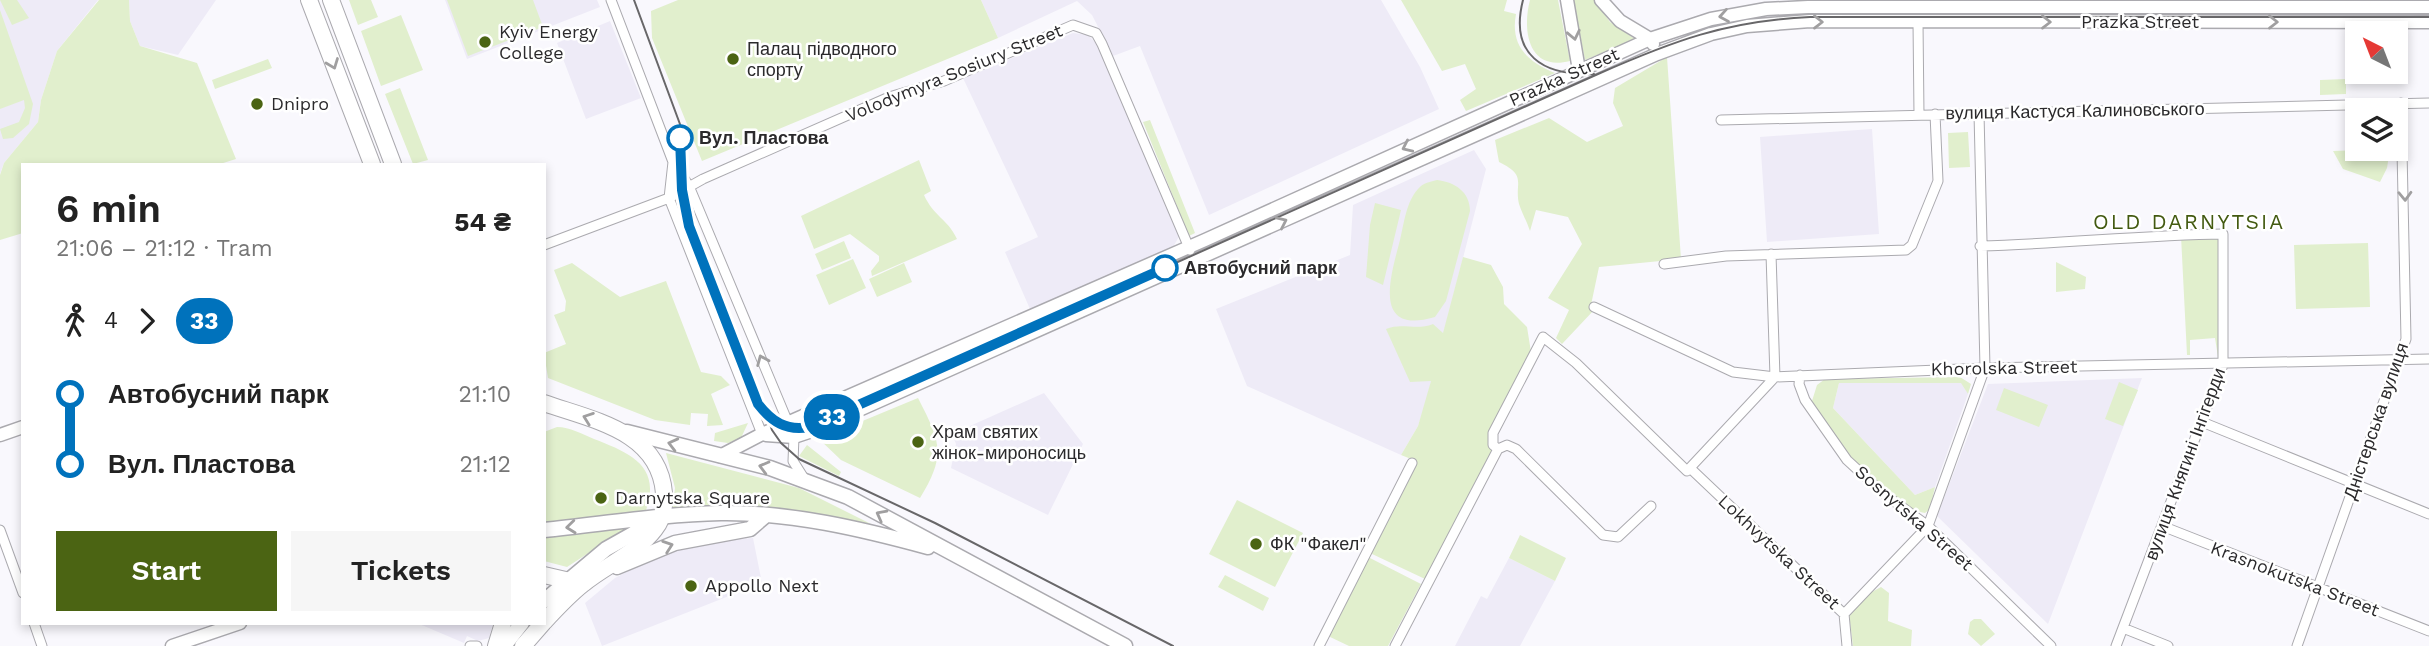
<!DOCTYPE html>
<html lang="en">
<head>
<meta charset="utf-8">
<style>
	:root { --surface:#fff; --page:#f6f6f6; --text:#222; --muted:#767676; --accent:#4b6413 }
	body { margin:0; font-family:"Work Sans",sans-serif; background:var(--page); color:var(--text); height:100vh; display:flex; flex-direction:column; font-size:26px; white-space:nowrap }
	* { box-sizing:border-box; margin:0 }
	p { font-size:23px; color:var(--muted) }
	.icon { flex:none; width:38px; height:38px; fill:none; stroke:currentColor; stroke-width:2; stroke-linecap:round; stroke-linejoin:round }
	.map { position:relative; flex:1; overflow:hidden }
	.drawer { position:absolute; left:21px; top:163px; width:525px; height:462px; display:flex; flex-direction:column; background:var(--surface); border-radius:0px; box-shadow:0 4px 10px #0003 }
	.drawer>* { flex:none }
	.badge { padding:0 14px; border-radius:23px; font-size:24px; line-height:46px }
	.needle { width:46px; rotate:318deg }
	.fabs { position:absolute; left:2345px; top:21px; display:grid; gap:14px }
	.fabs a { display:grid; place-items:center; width:63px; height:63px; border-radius:0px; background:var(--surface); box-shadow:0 4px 10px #0003; font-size:35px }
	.map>.badge { position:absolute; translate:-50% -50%; box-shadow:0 0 0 4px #fff }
	.legs { display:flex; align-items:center; gap:10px; height:77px; padding:0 35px; font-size:23px }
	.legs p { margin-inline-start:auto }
	.overview { display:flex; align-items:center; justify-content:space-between; height:119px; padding:0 35px }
	h1 { font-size:38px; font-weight:600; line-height:52px }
	.primary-button { display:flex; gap:14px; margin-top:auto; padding:14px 35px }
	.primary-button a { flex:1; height:80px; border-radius:0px; background:var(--accent); color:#fff; font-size:28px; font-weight:600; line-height:80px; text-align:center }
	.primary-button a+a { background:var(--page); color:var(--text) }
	ul { padding:0 35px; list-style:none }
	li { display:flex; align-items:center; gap:24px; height:70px; font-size:26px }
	li i { display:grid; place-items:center; width:10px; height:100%; margin:0 9px; background:currentColor }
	li i::after { content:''; width:18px; height:18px; margin:-9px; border:5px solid; border-radius:50%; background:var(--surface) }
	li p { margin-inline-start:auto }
	li:first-child i { background:linear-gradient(#0000 50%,currentColor 0) }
	li:last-child i { background:linear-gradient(currentColor 50%,#0000 0) }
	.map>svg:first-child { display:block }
	.built { fill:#eeebf7 }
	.green { fill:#e1efcd }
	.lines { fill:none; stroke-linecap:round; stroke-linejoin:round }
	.street-casing { stroke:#abaaaf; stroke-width:11 }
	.secondary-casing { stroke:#abaaaf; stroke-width:15 }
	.primary-casing { stroke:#abaaaf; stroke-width:17 }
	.highway-casing { stroke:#abaaaf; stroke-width:18 }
	.street { stroke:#fff; stroke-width:9 }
	.secondary { stroke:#fff; stroke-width:12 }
	.primary { stroke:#fff; stroke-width:14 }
	.highway { stroke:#fff; stroke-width:16 }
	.tram { stroke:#686769; stroke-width:2 }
	.oneway { stroke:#a09fa0 }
	.line-1-casing { stroke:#fff; stroke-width:16 }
	.line-1 { stroke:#0072bc; stroke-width:10 }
	.poi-dot { fill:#4b6413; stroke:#fff; stroke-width:2.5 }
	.stop-1-dot { fill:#fff; stroke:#0072bc; stroke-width:3.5 }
	.labels { text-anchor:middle; stroke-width:5; stroke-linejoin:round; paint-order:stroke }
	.street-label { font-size:18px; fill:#2b2a2c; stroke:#fff }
	.poi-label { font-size:18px; fill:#2b2a2c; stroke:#fff; text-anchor:start }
	.stop-label { font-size:18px; font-weight:bold; fill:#2b2a2c; stroke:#fff; text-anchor:start }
	.quarter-label { font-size:21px; letter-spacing:2px; fill:#435a11; stroke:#fff }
</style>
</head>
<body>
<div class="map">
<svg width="2429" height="646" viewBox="0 0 2429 646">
	<rect width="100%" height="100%" fill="#f9f8fd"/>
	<path class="built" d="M0 0H98L57 51 41 100 38 122 4 163 0 174Z
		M129 0H216L178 55 140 46 130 21Z
		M445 0H597L600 7 467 59Z
		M981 0H1381L1420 67 1439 109 1209 215 1140 46 1113 56 1092 15 1077 1 998 38Z
		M610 21 641 98 586 119 557 43Z
		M1073 33 1088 35 1097 44 1180 235 1173 247 1030 309 1005 252 1038 237 963 78Z
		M1872 129 1879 234 1767 242 1760 137Z
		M1474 150 1486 169 1425 405 1418 426 1401 455 1247 386 1216 309 1350 255 1353 205Z
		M2142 378 2048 624 1937 516 1988 384Z
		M1839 383H1962L1968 394 1935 487 1915 495 1833 408Z
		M1044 393 1083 444 1048 515 951 468 956 444 952 434Z
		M753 538 762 583 602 646 585 603 615 578 662 554 721 540Z
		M1509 558 1555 581 1520 646H1455L1481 596 1487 599Z
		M417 623H493L489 638 478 641 467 636 464 643Z"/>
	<path class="green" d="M0 0H17L29 18 12 25Z
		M99 0H129L130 21 140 46 197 63 236 159 220 164H23V233L0 240V175L4 163 38 122 41 100 57 51Z
		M349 0H371L378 17 358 25Z
		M447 0H533L543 27 468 56Z
		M678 0H981L998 38 702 161 652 38 651 11Z
		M1401 0H1507L1504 11 1516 14C1510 45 1527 62 1555 73L1466 111 1460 100 1476 89 1465 64 1442 71Z
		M1530 0H1558L1570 61C1528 72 1522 30 1530 0Z
		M1573 0H1594L1610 22 1635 39 1585 60Z
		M0 10 33 104 29 124 13 138 3 139 0 129 19 122 25 108 24 100 0 109Z
		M401 15 423 70 381 86 361 31Z
		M1667 57 1681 259 1599 267 1591 305 1594 310 1562 344 1556 338 1569 310 1548 298 1582 244 1568 217 1536 210 1530 231C1527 222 1522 213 1519 204 1514 182 1528 176 1499 162L1495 140 1549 118 1587 142 1623 126 1613 103 1615 88Z
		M268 59 272 68 215 89 212 80Z
		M2346 79V94L2320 95V80Z
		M400 88 428 160 413 164 385 94Z
		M1150 120 1195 233 1189 236 1143 122Z
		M1968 132 1970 167 1949 168 1948 133Z
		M2390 149 2387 168 2380 182 2343 169 2333 151Z
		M919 160 931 191 924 195C934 217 947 218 957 239L872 276 871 271 879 261V256L850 234 814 249 801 216Z
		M1437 180C1455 182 1470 192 1470 211L1446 301 1435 317C1371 336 1391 275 1400 240 1404 224 1406 202 1418 189 1423 183 1429 182 1437 180Z
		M1375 203 1401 210 1383 285 1366 277 1370 225Z
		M2181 236H2220L2221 357H2218L2215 338 2190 340V355H2187Z
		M844 241 851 258 822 270 815 254Z
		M2368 243 2370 307 2296 309 2294 245Z
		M1463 257 1491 265 1503 287 1504 304 1527 327 1531 352 1490 434 1488 443 1493 454 1425 579 1370 553 1411 459 1401 455 1418 426 1431 381 1410 382 1386 329C1402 322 1416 331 1433 324L1443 333Z
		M853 259 866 288 829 305 816 275Z
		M2056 262 2086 277 2085 289 2056 292Z
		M572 263 620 297 666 281 701 372 721 376 730 385 711 394 723 425 707 426 708 414 691 413 690 425 655 420 548 378 544 353 566 344 554 315 565 311 566 301 554 270Z
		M904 263 912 282 877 297 869 279Z
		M1960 377 1971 384 1968 394 1961 383H1839L1833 408 1915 495 1935 487 1930 509 1925 513C1884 505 1830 437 1812 401L1817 385 1825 379Z
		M2119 382 2138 390 2123 426 2105 419Z
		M2004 388 2048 405 2039 427 1996 410Z
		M918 398C940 441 947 454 920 498L841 460 819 439Z
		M748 423 741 438 728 443 714 441 715 433Z
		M557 427C570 427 582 434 594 439 630 453 663 466 645 513L544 522V432Z
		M807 445 841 472 839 476 799 456Z
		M666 453 799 488 873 525C804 513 741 501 672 511L675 488Z
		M1237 500 1303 533 1275 587 1209 554Z
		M630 526 567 567 544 561V535Z
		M1520 535 1566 558 1555 581 1509 558Z
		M1368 557 1421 584 1388 646H1349L1328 636Z
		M1225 575 1269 598 1263 611 1218 587Z
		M1881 587 1889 593 1888 621 1912 630 1911 646H1853L1849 614 1868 594Z
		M1974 619H1981L1995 634 1981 646 1968 634 1970 622Z"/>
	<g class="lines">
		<defs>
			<path id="street" d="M611 0 673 162 689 186 794 437 793 461 805 480
				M1918 22 1919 115
				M1721 120 2429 103
				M673 162 669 198 762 434
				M544 245 669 198 703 179 889 97 944 81 1073 25 1096 33 1102 44 1190 250
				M1980 246C2062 244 2142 235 2223 234V365L2116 646
				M1664 264 1726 256 1906 250 1912 245 1938 181 1935 114
				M1594 307 1733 372 1775 377 1985 368 2429 359
				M1800 375 1799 384 1805 400 1847 460 1884 494 1928 526 2051 646
				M2202 422 2429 514
				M1498 449 1493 445V433L1543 337 1576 363 1687 471 1775 377 1771 254
				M1498 449 1507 445 1516 449 1603 535 1618 537 1651 506
				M1690 468 1844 614 1847 646
				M2162 526 2429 631
				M0 530 23 593
				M1844 614 1928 526 1985 368 1979 113
				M34 623 42 646
				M2123 628 2168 646
				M470 646H477
				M1319 646 1412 463
				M1395 646 1498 449
				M2297 646 2406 339 2401 103"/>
			<path id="secondary" d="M1567 0 1579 70
				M1601 0 1620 21 1650 39 1653 44
				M0 435 23 427
				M766 435 794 437 812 431 1657 54 1711 34 1747 26 1810 21 2429 22
				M720 456 762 434 1205 240 1650 39 1711 19 1766 9 1808 7H2429
				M172 646 240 623"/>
			<path id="primary" d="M627 432 770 468 848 497 1125 646
				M544 530C603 524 663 514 721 513 790 512 862 529 928 547
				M617 567 675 543 750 529 765 516
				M544 601 606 549 654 522
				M504 646 522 623"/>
			<path id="highway" d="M309 0 372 164
				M331 0 393 164
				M544 403C592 420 659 431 664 493 665 506 664 518 655 529 637 553 606 565 583 584 569 595 556 609 544 622
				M544 575 583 584
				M496 646 503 623
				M523 646 543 623"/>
		</defs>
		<use href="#street" class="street-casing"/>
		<use href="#secondary" class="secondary-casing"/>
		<use href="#primary" class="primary-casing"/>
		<use href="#highway" class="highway-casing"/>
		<use href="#street" class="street"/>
		<use href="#secondary" class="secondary"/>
		<use href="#primary" class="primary"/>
		<use href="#highway" class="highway"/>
		<path class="tram" d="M634 0 684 135 687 187 694 224 772 430 781 443 799 459 935 523 1173 646
			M1523 0C1509 55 1543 76 1594 74
			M758 404 781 426 809 427 1598 74C1673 41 1726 21 1810 17H2429"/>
	</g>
	<defs><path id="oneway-chevron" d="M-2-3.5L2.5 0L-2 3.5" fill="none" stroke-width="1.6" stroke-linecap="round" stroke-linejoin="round" transform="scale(1.75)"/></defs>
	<g class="oneway">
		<use href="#oneway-chevron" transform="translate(1724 16) rotate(170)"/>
		<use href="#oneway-chevron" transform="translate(1818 22)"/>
		<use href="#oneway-chevron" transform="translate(2046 22)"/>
		<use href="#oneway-chevron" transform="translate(2273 22)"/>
		<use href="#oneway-chevron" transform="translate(1574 35) rotate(78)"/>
		<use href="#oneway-chevron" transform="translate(333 64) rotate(69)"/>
		<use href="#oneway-chevron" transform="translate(1407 147) rotate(155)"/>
		<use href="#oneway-chevron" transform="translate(2405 196) rotate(88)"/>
		<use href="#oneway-chevron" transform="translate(1282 222) rotate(-25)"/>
		<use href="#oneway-chevron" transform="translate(762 360) rotate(-113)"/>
		<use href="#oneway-chevron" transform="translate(588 418) rotate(-160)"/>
		<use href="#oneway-chevron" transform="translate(673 444) rotate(-166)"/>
		<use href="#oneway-chevron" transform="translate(764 467) rotate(-165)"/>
		<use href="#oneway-chevron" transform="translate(881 515) rotate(-152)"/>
		<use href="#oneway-chevron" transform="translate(571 527) rotate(174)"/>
		<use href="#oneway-chevron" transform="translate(668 546) rotate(-19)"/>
	</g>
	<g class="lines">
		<defs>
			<path id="line-1" d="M680 138 682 190 689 226 758 404C772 422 786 431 809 427L1165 268"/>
		</defs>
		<use href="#line-1" class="line-1-casing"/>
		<use href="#line-1" class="line-1"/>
	</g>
	<g class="poi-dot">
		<circle cx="485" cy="42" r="7"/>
		<circle cx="733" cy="59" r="7"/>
		<circle cx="257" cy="104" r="7"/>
		<circle cx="918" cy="442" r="7"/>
		<circle cx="601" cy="498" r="7"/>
		<circle cx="1256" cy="544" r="7"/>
		<circle cx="691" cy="586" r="7"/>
	</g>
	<g class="stop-1-dot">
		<circle cx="680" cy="138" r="12"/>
		<circle cx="1165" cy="268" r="12"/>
	</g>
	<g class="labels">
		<g class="street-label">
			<text x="2140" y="28">Prazka Street</text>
			<text transform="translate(954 73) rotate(-22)" y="6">Volodymyra Sosiury Street</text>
			<text transform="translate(1564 77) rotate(-24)" y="6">Prazka Street</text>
			<text transform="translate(2075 111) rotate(-1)" y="6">вулиця Кастуся Калиновського</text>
			<text transform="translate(2004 368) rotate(-1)" y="6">Khorolska Street</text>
			<text transform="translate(2376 421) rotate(-71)" y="6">Дністерська вулиця</text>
			<text transform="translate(2185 464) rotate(-70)" y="6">вулиця Княгині Інгігерди</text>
			<text transform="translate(1914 518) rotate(41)" y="6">Sosnytska Street</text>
			<text transform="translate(1779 552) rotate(43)" y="6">Lokhvytska Street</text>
			<text transform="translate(2295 579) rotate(21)" y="6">Krasnokutska Street</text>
		</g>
		<g class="poi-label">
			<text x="499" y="38">Kyiv Energy<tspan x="499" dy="21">College</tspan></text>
			<text x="747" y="55">Палац підводного<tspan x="747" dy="21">спорту</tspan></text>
			<text x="271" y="110">Dnipro</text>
			<text x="932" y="438">Храм святих<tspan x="932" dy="21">жінок-мироносиць</tspan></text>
			<text x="615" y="504">Darnytska Square</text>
			<text x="1270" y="550">ФК "Факел"</text>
			<text x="705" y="592">Appollo Next</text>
		</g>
		<g class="stop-label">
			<text x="699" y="144">Вул. Пластова</text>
			<text x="1184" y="274">Автобусний парк</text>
		</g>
		<g class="quarter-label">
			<text x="2189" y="229">OLD DARNYTSIA</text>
		</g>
	</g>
</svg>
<div class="fabs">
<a><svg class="needle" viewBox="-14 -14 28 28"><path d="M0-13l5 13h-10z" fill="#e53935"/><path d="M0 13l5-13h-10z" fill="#767676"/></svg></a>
<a><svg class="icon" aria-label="layers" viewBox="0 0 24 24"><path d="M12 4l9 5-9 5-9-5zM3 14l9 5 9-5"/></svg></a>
</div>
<b class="badge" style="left:832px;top:417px;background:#0072bc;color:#fff">33</b>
<section class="drawer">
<div class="overview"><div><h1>6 min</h1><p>21:06 – 21:12 · Tram</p></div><b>54 ₴</b></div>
<div class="legs"><svg class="icon" aria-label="walk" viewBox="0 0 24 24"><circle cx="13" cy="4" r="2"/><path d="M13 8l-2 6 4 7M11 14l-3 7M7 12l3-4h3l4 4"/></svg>4<svg class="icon" aria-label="forward" viewBox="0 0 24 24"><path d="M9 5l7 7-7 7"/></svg><b class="badge" style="background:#0072bc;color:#fff">33</b></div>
<ul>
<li><i style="color:#0072bc"></i><b>Автобусний парк</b><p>21:10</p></li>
<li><i style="color:#0072bc"></i><b>Вул. Пластова</b><p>21:12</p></li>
</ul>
<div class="primary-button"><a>Start</a><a>Tickets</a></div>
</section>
</div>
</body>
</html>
